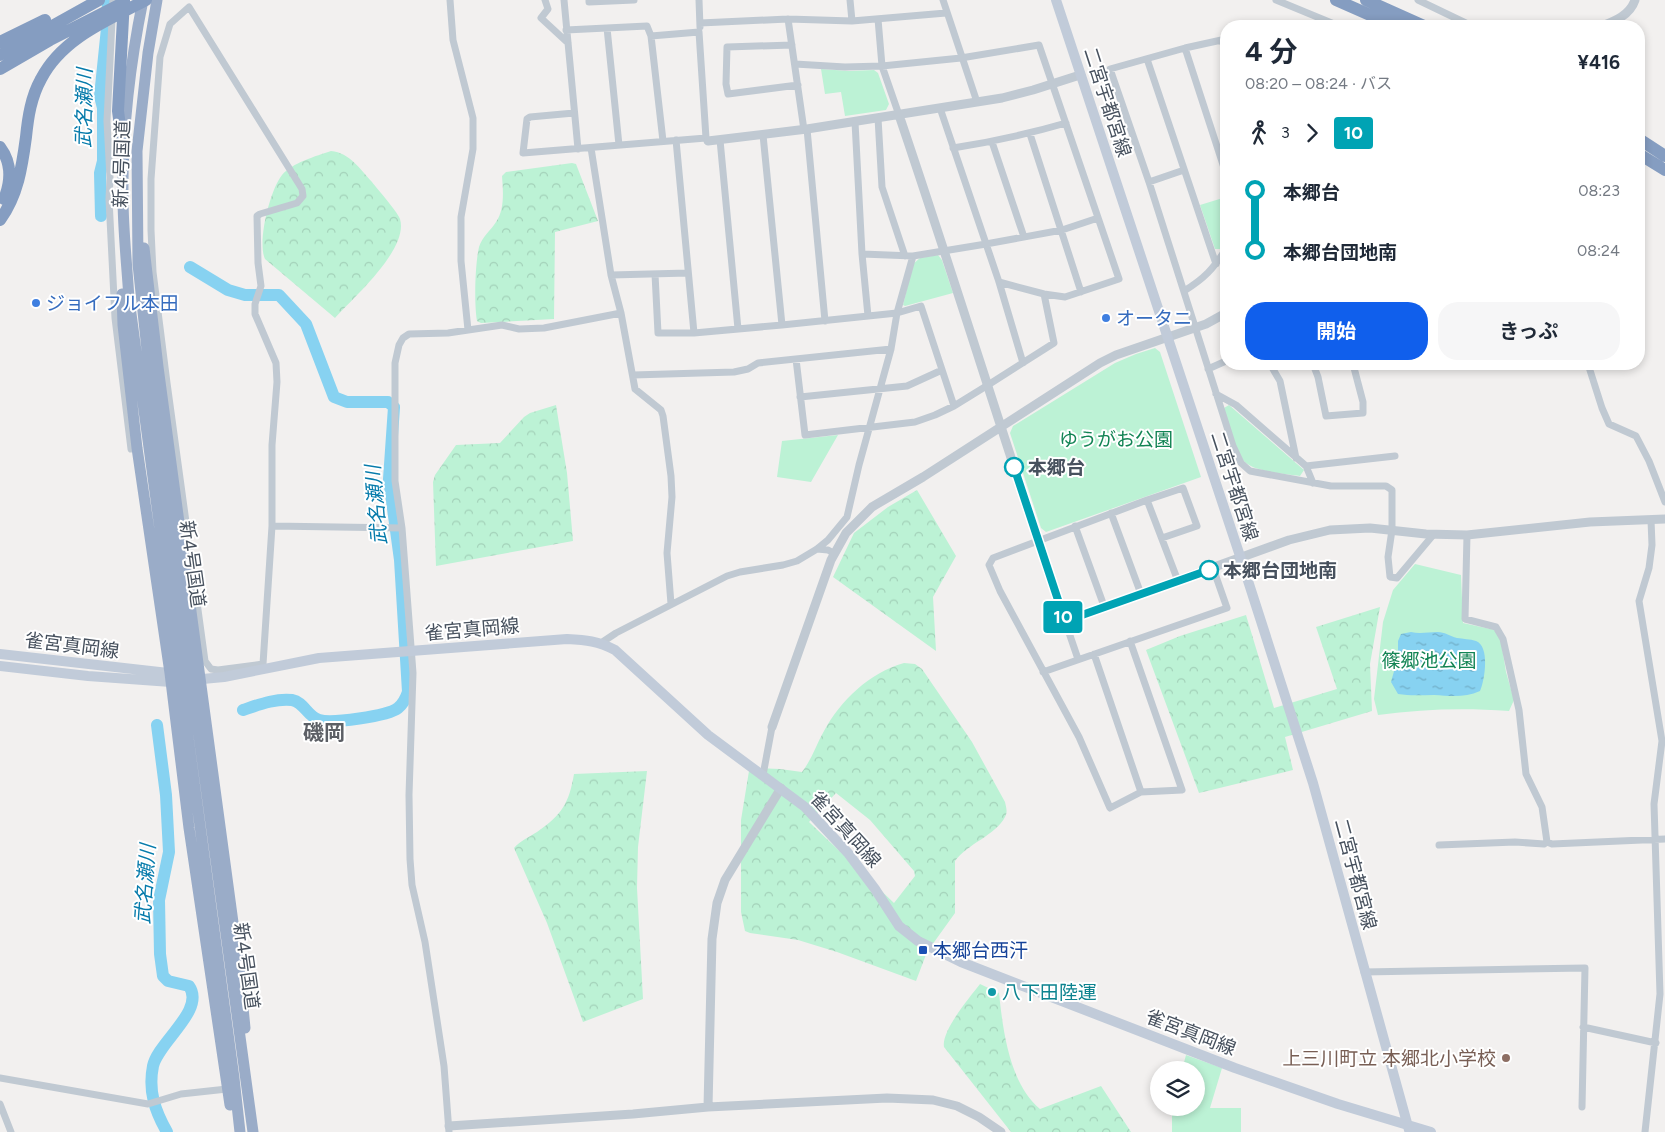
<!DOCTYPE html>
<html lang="ja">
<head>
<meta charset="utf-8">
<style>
	:root { --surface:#fff; --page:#f6f6f7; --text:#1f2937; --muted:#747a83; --accent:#105fec }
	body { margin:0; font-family:Figtree,"Noto Sans JP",sans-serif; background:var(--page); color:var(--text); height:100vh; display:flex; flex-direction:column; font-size:19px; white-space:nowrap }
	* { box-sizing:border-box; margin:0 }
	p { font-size:16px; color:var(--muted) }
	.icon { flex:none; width:28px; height:28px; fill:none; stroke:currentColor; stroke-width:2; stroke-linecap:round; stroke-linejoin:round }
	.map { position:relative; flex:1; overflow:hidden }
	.drawer { position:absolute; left:1220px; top:20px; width:425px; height:350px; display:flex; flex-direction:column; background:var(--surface); border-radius:20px; box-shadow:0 2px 8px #0003 }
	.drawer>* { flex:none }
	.badge { padding:0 10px; border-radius:4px; font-size:18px; line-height:32px }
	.buttons { position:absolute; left:1150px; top:1061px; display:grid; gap:10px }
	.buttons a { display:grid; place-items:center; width:55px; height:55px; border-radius:50%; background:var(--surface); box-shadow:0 2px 8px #0003; font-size:25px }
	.map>.badge { position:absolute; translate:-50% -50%; box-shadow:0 0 0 2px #fff }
	.legs { display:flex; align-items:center; gap:8px; height:55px; padding:0 25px; font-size:16px }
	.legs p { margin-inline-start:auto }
	.overview { display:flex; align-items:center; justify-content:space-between; height:85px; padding:0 25px }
	h1 { font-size:28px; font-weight:700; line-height:38px }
	.button { display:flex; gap:10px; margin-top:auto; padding:10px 25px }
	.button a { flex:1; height:58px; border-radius:20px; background:var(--accent); color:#fff; font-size:20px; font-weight:700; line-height:58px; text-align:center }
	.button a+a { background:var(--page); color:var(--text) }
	ul { padding:0 25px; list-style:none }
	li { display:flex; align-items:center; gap:18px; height:60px; font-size:19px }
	li i { display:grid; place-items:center; width:8px; height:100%; margin:0 6px; background:currentColor }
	li i::after { content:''; width:12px; height:12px; margin:-6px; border:4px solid; border-radius:50%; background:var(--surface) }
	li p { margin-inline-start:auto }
	li:first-child i { background:linear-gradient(#0000 50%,currentColor 0) }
	li:last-child i { background:linear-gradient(currentColor 50%,#0000 0) }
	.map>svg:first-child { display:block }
	.forest { fill:url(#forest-crowns); fill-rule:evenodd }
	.park { fill:#bcf2d5 }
	.water { fill:url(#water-ripples) }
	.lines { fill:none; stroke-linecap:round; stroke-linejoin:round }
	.river { stroke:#87d2f1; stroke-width:12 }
	.minor { stroke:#c0c9d2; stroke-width:7 }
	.tertiary { stroke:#c0c9d2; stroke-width:9 }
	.secondary { stroke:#c1cbd9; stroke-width:10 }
	.trunk { stroke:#9aacc8; stroke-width:11 }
	.motorway { stroke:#859dc1; stroke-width:12 }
	.line-1-casing { stroke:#fff; stroke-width:11 }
	.line-1 { stroke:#00a3b4; stroke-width:8 }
	.shop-dot { fill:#3f7fe0; stroke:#fff; stroke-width:2 }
	.stop-1-dot { fill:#fff; stroke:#00a3b4; stroke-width:2.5 }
	.transit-dot { fill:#1a4fb4; stroke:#fff; stroke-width:2 }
	.culture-dot { fill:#0f9aa8; stroke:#fff; stroke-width:2 }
	.education-dot { fill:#8d6e63; stroke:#fff; stroke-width:2 }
	.labels { text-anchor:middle; stroke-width:4; stroke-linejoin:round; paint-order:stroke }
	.street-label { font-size:19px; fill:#47515e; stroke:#fff }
	.shop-label { font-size:19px; fill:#366cbe; stroke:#fff; text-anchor:start }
	.park-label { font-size:19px; fill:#128454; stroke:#fff }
	.stop-label { font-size:19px; font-weight:bold; fill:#47515e; stroke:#fff; text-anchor:start }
	.transit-label { font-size:19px; fill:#164399; stroke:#fff; text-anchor:start }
	.culture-label { font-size:19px; fill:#0d838f; stroke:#fff; text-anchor:start }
	.education-label { font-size:19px; fill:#785e54; stroke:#fff; text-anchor:end }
	.water-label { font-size:20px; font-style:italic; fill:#067bab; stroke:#fff }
	.quarter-label { font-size:21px; font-weight:bold; fill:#5c5f65; stroke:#fff }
</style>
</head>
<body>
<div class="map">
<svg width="1665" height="1132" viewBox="0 0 1665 1132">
	<defs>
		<pattern id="forest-crowns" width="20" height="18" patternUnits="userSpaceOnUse" patternTransform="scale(1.25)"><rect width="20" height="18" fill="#bcf2d5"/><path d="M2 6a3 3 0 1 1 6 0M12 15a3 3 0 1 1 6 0" fill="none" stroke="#a3d1b9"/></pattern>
		<pattern id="water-ripples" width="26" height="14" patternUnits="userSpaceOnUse" patternTransform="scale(1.25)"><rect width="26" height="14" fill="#87d2f1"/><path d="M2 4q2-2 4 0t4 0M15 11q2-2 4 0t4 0" fill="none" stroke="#70adc6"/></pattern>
	</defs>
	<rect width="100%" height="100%" fill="#f2f0ef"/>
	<path class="forest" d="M331 151C350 153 360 169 372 182 378 190 397 211 400 219 409 249 354 297 335 318L265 259C257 242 270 190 282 175 292 163 316 156 331 151Z
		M572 163 576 164 598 221 555 232 554 319 481 323 477 321C474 304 475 264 479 247 482 237 491 230 496 222 505 209 503 190 502 176L506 172Z
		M556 405 567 473 573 541 436 566 433 482 435 475 456 445 500 443 524 417 530 413Z
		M917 490 956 556 933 597 936 651 833 577 854 533 888 507Z
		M1380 607 1370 664 1372 711 1285 737 1293 770 1199 793 1146 650 1180 636 1246 615 1274 708 1337 689 1316 627Z
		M904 663 915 664 922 669 972 742 1005 802C1006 807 1008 812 1005 817 996 835 967 844 955 861V913L927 952 916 981 837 952 798 940 750 933 745 931 741 912V820L749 771 752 768 780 769 802 772C812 759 816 745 824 731 841 700 869 673 904 663ZM836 793 870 820 914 871 915 876 894 903 809 822Z
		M647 771 638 847 637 888 643 999 583 1022 547 923 514 848C520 841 529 837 537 832 562 815 569 803 574 774Z
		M980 984 999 993C1003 1030 1009 1083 1040 1109L1101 1086 1131 1132H1011L944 1047C941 1031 970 997 980 984Z"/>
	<path class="park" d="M821 69 849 71 874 70 878 73 889 104 886 110 845 116 841 92 825 94Z
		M1226 197V242L1222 249H1215L1200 205Z
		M938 255 942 260 953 293 905 306 903 305 913 264 920 258Z
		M1155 348 1160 352 1201 477 1046 532 1041 528 1010 433 1013 426 1115 363 1136 354Z
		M1229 405 1304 470 1300 476C1286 474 1257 472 1246 463 1235 455 1228 421 1224 408Z
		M838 435 811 482 777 477 782 441Z
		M1415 564 1461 575 1463 623 1495 630 1501 641 1506 672 1514 700 1509 711C1464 708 1423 709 1378 715L1374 699 1383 622 1393 590Z
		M1186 1055 1222 1068 1210 1108H1241V1132H1172V1108H1196V1070H1182Z"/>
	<path class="water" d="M1411 632C1420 634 1428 632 1438 632 1444 632 1450 636 1457 638 1463 639 1470 639 1476 641 1490 646 1485 680 1480 691 1465 698 1450 696 1434 695 1421 695 1410 696 1398 694L1391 682 1398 657V641L1401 634Z"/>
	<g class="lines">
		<path class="river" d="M101 216 100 173 103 161V108L100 96 107 28 108 0
			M190 267 228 290 245 295H279L306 324 334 397 347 402H388L394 407 389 479 400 560 408 692C406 698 403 704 398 708 388 716 331 724 319 720 307 716 304 702 292 700 276 698 258 705 243 710
			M157 725 166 795 169 852 159 900 160 954 163 976 168 981 189 986C206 1010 158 1042 153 1066 148 1091 155 1111 167 1132"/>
		<path class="minor" d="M113 0 107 121 110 178 109 199 115 318 131 449
			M450 0 453 40 473 118V149L461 217V261L468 330
			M545 0 548 9 541 18 568 43
			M564 0 578 149
			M589 0V2L634 0
			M699 0 700 27
			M850 0 852 21
			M943 0 977 102
			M1276 0 1339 26
			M1418 0 1472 26
			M788 19 804 130
			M878 19 882 66 899 115
			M700 23 788 19 852 21 946 13
			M607 28 619 145
			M566 30 647 26 651 36 699 32 706 138 708 141
			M651 36 663 141
			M1226 39 1185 48 1110 69 1149 182 1233 446 1241 463 1250 471 1331 486H1386L1392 490V530L1388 557 1390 577 1397 578 1434 534
			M1222 40 1226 53
			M792 45 727 47 726 84 728 94 798 85
			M1185 48 1226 174
			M1147 59 1216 264
			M795 64 845 67 882 66 961 58 1039 45 1119 279 1065 297 1044 294 999 282
			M940 108 999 282 1023 363
			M574 113 530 117 527 119 523 153 706 138
			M878 118 882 187 905 256
			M855 122 862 254 868 316
			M807 129 825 321
			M1030 134 1081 292
			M763 135 782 325
			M676 140 694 333 782 325 897 313 921 306 954 406
			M720 140 738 329
			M992 142 1024 237
			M591 148 611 275 621 313 635 389 661 410 663 416 671 476 672 497 667 553 671 604
			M953 148C992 142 1028 134 1066 123
			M1149 182 1184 170
			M862 254 913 256 986 244 1062 230 1098 218
			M655 274 658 333H694
			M611 275 688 273
			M1184 291C1205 278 1213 269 1226 249
			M796 359 805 435 915 422 935 415 954 406 988 385 1054 343 1044 294
			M1270 364 1280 381 1296 458
			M1313 364 1318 377 1326 416 1363 413V402L1353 364
			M1588 364 1602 408 1609 424 1636 436 1649 461 1665 502
			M1208 369 1226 361
			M633 375 734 372 748 369 758 363 891 349
			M1216 394 1236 405 1306 466 1313 483
			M800 397 907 386 942 370
			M1306 466 1395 456
			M1147 500 1183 488 1197 526 1162 538
			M1111 513 1141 594
			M272 526 402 528
			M1075 526 1104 606
			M1467 535 1465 619 1496 627 1503 639 1519 710 1526 774 1542 807 1547 842
			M817 549 828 550 835 554
			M1065 621 1078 659
			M1130 641 1182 790 1141 792 1110 808 1079 737 1000 591 989 565 993 558 1147 500 1178 581
			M601 643 616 633 727 576 740 572 783 565 797 561 817 549 828 540 847 517 859 465 891 349 897 313 913 256
			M1094 654 1141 792
			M262 670 263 664 272 526V445L277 382 276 363 255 314V304L261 286 258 263 257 216 260 214 297 203 303 196 302 189 189 7 170 24 160 57 151 179V230L153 272 167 383 205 661 211 669 218 670 263 664
			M1043 672 1227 608 1213 568
			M763 775 772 727
			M1439 845 1515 842 1544 844 1547 842 1552 844 1665 839
			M1364 972 1585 968 1582 1107
			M1583 1027 1656 1043
			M0 1078 148 1104 181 1094 227 1089
			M0 1104 11 1132
			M449 1132 444 1066 425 942 412 885 410 859 409 795 413 673 402 528 395 481V363L399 345 403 338 409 334 448 333 502 325 519 329 544 328 621 313
			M1645 1132 1660 994 1654 804 1662 741 1639 601 1649 568 1652 545 1651 520"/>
		<path class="tertiary" d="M1602 26C1615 21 1630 15 1635 0
			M899 115C956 283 1008 453 1065 621L1289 540 1330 530 1370 528 1426 534 1467 535 1590 522 1665 519
			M708 141 807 129 1002 98 1033 90 1080 75
			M772 727 831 560 846 533 872 507 923 477 1100 363 1116 355 1206 324 1226 313
			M708 1107 712 939 717 903 725 880 781 788
			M449 1126 633 1114 708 1107 887 1098 933 1100 957 1106 979 1117 1001 1132"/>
		<path class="secondary" d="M1056 0 1241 559 1313 783 1409 1130
			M0 654 177 674
			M0 666 88 676 171 682 178 681
			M192 680 224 677 319 658 567 639C586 640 598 641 615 650L708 735 805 807 848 853 875 889 899 926 918 941 961 962 1015 983 1235 1068 1338 1104 1431 1132"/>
		<path class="trunk" d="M143 0C130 64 122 131 123 197 123 231 127 265 129 299L234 1078 240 1132
			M157 0 148 53 137 151 138 264 149 369 253 1132
			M144 248 158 367 239 967 245 1028
			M122 294 123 325 137 448 170 673 189 828 230 1105"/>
		<path class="motorway" d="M124 0 118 111 124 156
			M1336 0 1395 26
			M1366 0 1424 26
			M0 42 45 20
			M0 55 99 0
			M0 69 50 40 119 5
			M1639 139 1665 156
			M0 147C12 163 11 182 4 199
			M1639 154 1665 170
			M0 220C18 195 22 167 26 137 28 117 31 97 41 79 62 38 108 20 146 0"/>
	</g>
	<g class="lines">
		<defs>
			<path id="line-1" d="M1014 467 1065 621 1209 570"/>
		</defs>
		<use href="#line-1" class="line-1-casing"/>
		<use href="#line-1" class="line-1"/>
	</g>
	<g class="shop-dot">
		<circle cx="36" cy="303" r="5"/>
		<circle cx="1106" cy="318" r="5"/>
	</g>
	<g class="stop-1-dot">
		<circle cx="1014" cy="467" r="9"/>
		<circle cx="1209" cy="570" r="9"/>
	</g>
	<rect class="transit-dot" x="918" y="945" width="10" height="10" rx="2.5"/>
	<circle class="culture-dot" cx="992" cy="992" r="5"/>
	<circle class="education-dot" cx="1506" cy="1058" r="5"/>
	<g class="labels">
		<g class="street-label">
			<text transform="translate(1108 102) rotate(72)" y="7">二宮宇都宮線</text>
			<text transform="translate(121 164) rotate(-88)" y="7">新4号国道</text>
			<text transform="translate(1235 486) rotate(72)" y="7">二宮宇都宮線</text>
			<text transform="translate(193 564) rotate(82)" y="7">新4号国道</text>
			<text transform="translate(472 629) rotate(-5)" y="7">雀宮真岡線</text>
			<text transform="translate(72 645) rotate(7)" y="7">雀宮真岡線</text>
			<text transform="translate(846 829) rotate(48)" y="7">雀宮真岡線</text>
			<text transform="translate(1356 874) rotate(75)" y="7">二宮宇都宮線</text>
			<text transform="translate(247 966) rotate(82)" y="7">新4号国道</text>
			<text transform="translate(1191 1032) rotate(21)" y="7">雀宮真岡線</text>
		</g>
		<g class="shop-label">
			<text x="46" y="310">ジョイフル本田</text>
			<text x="1116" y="325">オータニ</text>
		</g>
		<g class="park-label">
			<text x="1116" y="446">ゆうがお公園</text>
			<text x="1429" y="667">篠郷池公園</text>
		</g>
		<g class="stop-label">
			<text x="1028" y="474">本郷台</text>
			<text x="1223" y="577">本郷台団地南</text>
		</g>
		<g class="transit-label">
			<text x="933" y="957">本郷台西汗</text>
		</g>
		<g class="culture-label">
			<text x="1002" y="999">八下田陸運</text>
		</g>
		<g class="education-label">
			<text x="1496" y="1065">上三川町立 本郷北小学校</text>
		</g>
		<g class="water-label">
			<text transform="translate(84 108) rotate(-89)" y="7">武名瀬川</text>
			<text transform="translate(376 505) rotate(-95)" y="7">武名瀬川</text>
			<text transform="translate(145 884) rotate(-86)" y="7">武名瀬川</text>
		</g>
		<g class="quarter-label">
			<text x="324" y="740">磯岡</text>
		</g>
	</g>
</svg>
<div class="buttons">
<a><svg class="icon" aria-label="layers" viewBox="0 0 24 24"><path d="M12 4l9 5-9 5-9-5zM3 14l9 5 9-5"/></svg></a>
</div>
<b class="badge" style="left:1063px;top:617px;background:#00a3b4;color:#fff">10</b>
<section class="drawer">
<div class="overview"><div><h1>4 分</h1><p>08:20 – 08:24 · バス</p></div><b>¥416</b></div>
<div class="legs"><svg class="icon" aria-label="walk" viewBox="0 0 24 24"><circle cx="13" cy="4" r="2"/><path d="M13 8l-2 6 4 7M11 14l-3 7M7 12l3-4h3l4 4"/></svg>3<svg class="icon" aria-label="forward" viewBox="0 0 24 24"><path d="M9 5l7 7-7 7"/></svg><b class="badge" style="background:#00a3b4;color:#fff">10</b></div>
<ul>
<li><i style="color:#00a3b4"></i><b>本郷台</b><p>08:23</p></li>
<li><i style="color:#00a3b4"></i><b>本郷台団地南</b><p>08:24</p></li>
</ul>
<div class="button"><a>開始</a><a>きっぷ</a></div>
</section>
</div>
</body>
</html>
